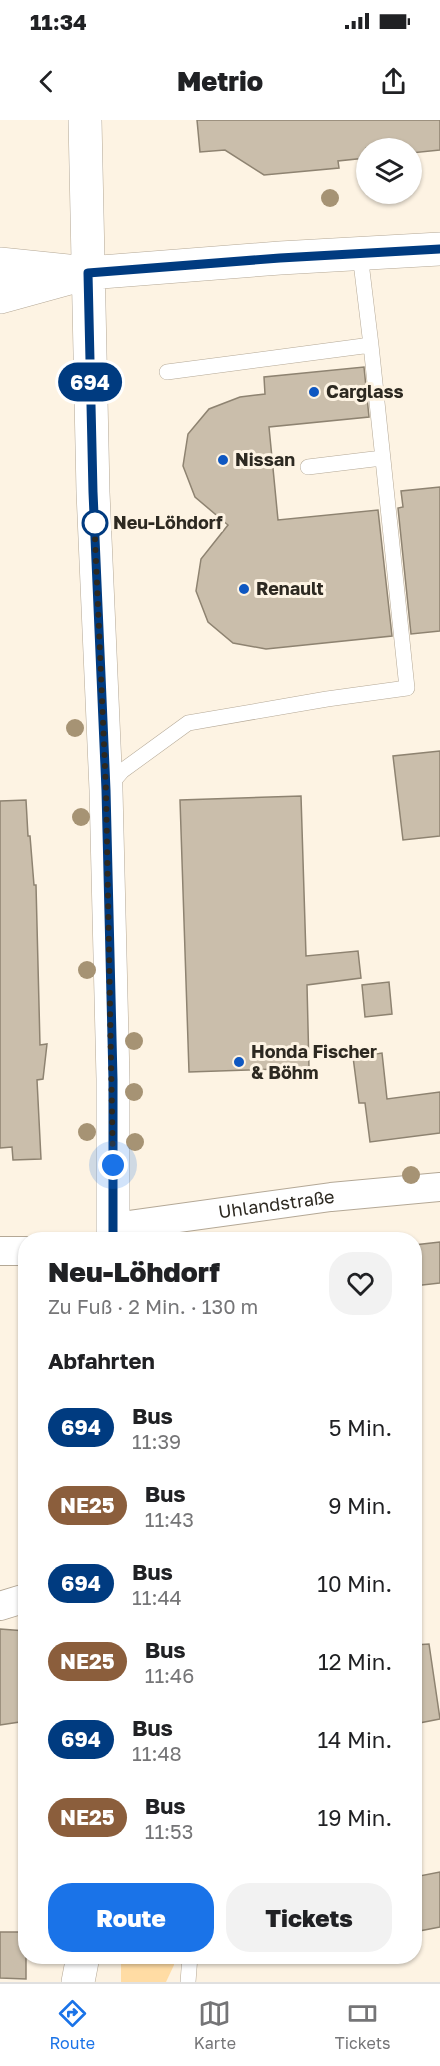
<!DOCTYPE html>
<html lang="de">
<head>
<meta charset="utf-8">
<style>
	:root { --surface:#fff; --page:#f2f2f2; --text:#202124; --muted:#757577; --line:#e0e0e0; --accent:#1a73e8 }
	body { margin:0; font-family:"Golos Text",sans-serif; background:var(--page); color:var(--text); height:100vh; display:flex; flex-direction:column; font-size:22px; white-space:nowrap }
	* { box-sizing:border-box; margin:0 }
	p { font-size:20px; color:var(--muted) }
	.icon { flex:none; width:33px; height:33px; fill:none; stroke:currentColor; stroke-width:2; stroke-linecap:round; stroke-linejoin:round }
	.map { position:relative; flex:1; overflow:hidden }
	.drawer { position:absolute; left:18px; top:1112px; width:404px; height:732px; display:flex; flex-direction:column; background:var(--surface); border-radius:24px; box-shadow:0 2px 4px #0004 }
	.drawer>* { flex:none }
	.badge { padding:0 12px; border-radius:20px; font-size:21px; line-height:39px }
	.controls { position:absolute; left:356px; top:18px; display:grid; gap:12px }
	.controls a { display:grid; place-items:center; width:66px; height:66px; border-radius:50%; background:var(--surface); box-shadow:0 2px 4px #0004; font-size:30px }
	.you { position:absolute; width:30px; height:30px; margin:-15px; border:4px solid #fff; border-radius:50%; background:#1a73e8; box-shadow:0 0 0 9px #1a73e833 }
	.map>.badge { position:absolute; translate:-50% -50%; box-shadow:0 0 0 3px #fff }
	h2 { padding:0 30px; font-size:22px; line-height:54px }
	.round { display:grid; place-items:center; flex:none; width:63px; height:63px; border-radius:24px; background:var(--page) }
	.overview { display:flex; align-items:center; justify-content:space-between; height:102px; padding:0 30px }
	h1 { font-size:28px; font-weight:800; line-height:45px }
	.action { display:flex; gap:12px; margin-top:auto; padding:12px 30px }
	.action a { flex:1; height:69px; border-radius:24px; background:var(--accent); color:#fff; font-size:24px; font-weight:800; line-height:69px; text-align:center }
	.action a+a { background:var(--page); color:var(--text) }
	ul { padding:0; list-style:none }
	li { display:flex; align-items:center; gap:18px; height:78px; padding:0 30px }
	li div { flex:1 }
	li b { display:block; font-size:22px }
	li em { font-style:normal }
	li .badge { min-width:66px; font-weight:700; text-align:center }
	.status { display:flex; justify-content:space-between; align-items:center; height:42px; padding:0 30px; background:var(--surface); direction:ltr }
	.status svg { height:16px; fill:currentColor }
	header { display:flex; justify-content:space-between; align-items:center; height:78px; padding:0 30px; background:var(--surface); font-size:27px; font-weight:800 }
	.dock { display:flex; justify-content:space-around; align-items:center; height:84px; border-top:2px solid var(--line); background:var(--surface); font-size:16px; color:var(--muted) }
	.dock a { display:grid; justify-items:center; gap:3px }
	.dock .current { color:var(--accent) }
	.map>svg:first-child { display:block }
	.green { fill:#ffdca4 }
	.building { fill:#cabeab; stroke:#8e8371; stroke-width:1.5 }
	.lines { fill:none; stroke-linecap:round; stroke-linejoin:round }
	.lane-casing { stroke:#b4a896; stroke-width:16 }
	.street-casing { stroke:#b4a896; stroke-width:30 }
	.secondary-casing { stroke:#b4a896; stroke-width:34 }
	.lane { stroke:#fff; stroke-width:15 }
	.street { stroke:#fff; stroke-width:28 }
	.secondary { stroke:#fff; stroke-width:33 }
	.tree { fill:#a69374 }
	.line-casing { stroke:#fff; stroke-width:14 }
	.line { stroke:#003b80; stroke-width:9 }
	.walk { stroke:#2d2921; stroke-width:6; stroke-dasharray:0 10.8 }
	.poi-dot { fill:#0e57c1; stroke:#fdf3e3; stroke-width:2 }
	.stop-dot { fill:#fff; stroke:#003b80; stroke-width:3 }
	.labels { text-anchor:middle; stroke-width:6; stroke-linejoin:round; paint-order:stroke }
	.poi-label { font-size:18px; font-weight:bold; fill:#2d2921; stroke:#fdf3e3; text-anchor:start }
	.stop-label { font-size:18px; font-weight:bold; fill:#2d2921; stroke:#fdf3e3; text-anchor:start }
	.street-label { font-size:18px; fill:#2d2921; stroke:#fdf3e3 }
</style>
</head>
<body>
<div class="status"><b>11:34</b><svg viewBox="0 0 49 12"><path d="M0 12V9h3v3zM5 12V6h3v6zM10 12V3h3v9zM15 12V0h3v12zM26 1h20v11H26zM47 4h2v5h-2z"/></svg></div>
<header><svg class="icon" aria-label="back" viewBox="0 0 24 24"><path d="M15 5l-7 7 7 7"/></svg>Metrio<svg class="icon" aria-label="share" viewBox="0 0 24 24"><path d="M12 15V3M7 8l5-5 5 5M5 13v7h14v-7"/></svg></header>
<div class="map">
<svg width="440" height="1862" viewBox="0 0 440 1862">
	<rect width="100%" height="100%" fill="#fdf3e3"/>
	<path class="green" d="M121 1836H174V1845L166 1862H121Z"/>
	<path class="building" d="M197 0H440V30L411 33V28H366V38L338 41 339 48 264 55 225 30 200 32Z
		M364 247 369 297 269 307 278 400 378 390 392 516 266 529 233 523 208 502 196 471 201 439 228 405 195 377 183 346 188 314 209 289 240 277 265 274 264 257Z
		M440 367V511L411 514 398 388 403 387 401 371Z
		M440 631V716L403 720 393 636Z
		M301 676 306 836 358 831 361 858 307 865 309 948 189 952 180 680Z
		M26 680 28 716H30L34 765H36L40 925 47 924 43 959 37 960 41 1039 13 1040 12 1027 0 1028V681Z
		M389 862 392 894 365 897 362 865Z
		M382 933 387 979 440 972V1013L370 1022 365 983H359L353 937Z
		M440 1122V1163L414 1166V1125Z
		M0 1509 26 1511V1601L0 1605Z
		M429 1524 440 1599 414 1604V1525Z
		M440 1752V1807L414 1812V1757Z
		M0 1812H26V1859L0 1858Z"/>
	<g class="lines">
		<defs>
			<path id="lane" d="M167 252 371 225 360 134
				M308 347 382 338
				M110 665 122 651 188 603 327 579 407 568 371 225
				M188 1862 190 1836"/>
			<g id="street">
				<path id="s1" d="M114 1107 331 1077 440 1067"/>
				<path d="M0 1131H26"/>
				<path d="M0 1486 26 1478"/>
			</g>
			<path id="secondary" d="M85 0 93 372 106 670 113 959V1119
				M0 144 88 153 280 138 440 129
				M0 177 69 158
				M78 1862 83 1836"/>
		</defs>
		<use href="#lane" class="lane-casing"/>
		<use href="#street" class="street-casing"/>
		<use href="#secondary" class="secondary-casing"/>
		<use href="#lane" class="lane"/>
		<use href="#street" class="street"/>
		<use href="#secondary" class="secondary"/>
	</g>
	<g class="tree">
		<circle cx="330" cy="78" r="9"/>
		<circle cx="75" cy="608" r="9"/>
		<circle cx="81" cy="697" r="9"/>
		<circle cx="87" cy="850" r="9"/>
		<circle cx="134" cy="921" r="9"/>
		<circle cx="134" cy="972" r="9"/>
		<circle cx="87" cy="1012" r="9"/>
		<circle cx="135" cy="1022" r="9"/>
		<circle cx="411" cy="1055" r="9"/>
	</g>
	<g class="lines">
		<defs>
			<path id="line" d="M113 1119V959L106 670 93 372 88 153 280 138 440 129"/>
		</defs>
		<use href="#line" class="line-casing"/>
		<use href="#line" class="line"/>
		<path class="walk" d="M95 403 94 395 106 670 113 1045"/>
	</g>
	<g class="poi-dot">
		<circle cx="314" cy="272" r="6"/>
		<circle cx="223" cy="340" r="6"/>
		<circle cx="244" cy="469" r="6"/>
		<circle cx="239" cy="942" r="6"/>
	</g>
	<circle class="stop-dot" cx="95" cy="403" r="12"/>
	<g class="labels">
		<g class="poi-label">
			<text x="326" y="278">Carglass</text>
			<text x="235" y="346">Nissan</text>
			<text x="256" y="475">Renault</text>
			<text x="251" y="938">Honda Fischer<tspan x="251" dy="21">&amp; Böhm</tspan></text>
		</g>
		<g class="stop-label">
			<text x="113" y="409">Neu-Löhdorf</text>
		</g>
		<g class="street-label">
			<text dy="6" stroke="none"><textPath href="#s1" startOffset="164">Uhlandstraße</textPath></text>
		</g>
	</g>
</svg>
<div class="controls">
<a><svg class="icon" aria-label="layers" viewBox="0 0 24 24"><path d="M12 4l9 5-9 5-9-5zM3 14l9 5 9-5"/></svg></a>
</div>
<div class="you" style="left:113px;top:1045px"></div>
<b class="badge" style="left:90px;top:262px;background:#003b80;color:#fff">694</b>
<section class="drawer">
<div class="overview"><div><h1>Neu-Löhdorf</h1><p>Zu Fuß · 2 Min. · 130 m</p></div><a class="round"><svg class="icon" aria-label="heart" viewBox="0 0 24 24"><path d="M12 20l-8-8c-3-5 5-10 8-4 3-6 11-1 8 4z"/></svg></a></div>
<h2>Abfahrten</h2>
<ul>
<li><span class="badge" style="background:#003b80;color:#fff">694</span><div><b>Bus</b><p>11:39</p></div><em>5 Min.</em></li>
<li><span class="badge" style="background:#8b5e3c;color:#fff">NE25</span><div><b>Bus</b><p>11:43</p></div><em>9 Min.</em></li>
<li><span class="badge" style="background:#003b80;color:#fff">694</span><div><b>Bus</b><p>11:44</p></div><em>10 Min.</em></li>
<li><span class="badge" style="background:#8b5e3c;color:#fff">NE25</span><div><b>Bus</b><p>11:46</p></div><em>12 Min.</em></li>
<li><span class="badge" style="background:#003b80;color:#fff">694</span><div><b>Bus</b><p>11:48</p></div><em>14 Min.</em></li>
<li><span class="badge" style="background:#8b5e3c;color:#fff">NE25</span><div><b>Bus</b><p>11:53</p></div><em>19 Min.</em></li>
</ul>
<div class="action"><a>Route</a><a>Tickets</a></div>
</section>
</div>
<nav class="dock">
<a class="current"><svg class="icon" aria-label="directions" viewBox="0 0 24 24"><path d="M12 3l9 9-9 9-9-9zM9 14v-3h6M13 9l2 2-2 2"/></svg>Route</a>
<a><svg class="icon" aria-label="map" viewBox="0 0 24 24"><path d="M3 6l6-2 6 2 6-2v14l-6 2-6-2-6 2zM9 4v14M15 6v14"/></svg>Karte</a>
<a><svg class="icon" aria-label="tickets" viewBox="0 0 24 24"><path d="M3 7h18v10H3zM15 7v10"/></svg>Tickets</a>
</nav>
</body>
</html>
